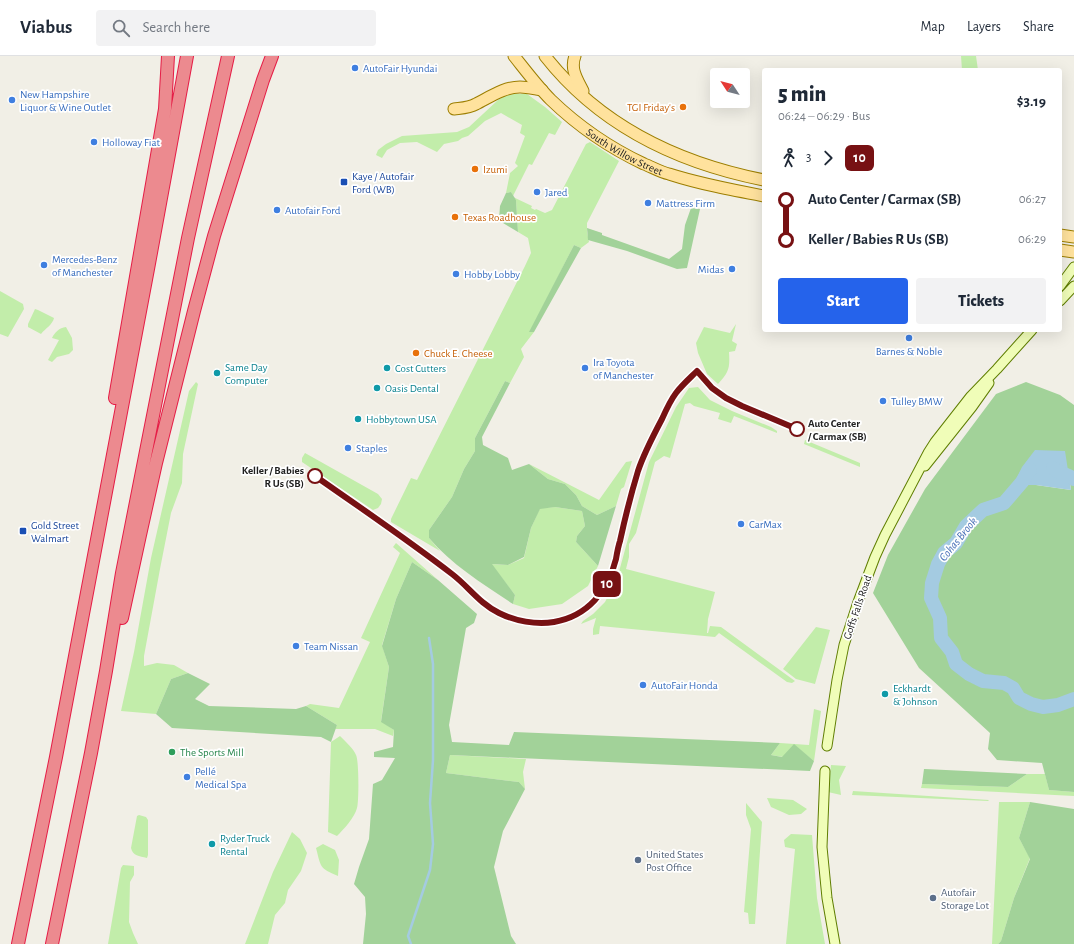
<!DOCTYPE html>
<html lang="en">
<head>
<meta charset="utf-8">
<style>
	:root { --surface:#fff; --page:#f2f2f3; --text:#1f2937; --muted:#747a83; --line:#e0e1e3; --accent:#2563eb }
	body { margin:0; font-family:"Alegreya Sans",sans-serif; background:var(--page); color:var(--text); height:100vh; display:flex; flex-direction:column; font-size:15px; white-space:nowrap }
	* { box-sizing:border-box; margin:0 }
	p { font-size:13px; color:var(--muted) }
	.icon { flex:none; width:22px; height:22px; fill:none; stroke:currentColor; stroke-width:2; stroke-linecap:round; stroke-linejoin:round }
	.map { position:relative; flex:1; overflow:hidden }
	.side { position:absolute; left:762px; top:12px; width:300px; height:264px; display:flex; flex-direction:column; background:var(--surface); border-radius:4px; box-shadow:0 4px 16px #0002 }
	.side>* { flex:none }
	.badge { padding:0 8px; border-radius:6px; font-size:14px; line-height:26px }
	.needle { width:26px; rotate:306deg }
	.fabs { position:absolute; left:710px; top:12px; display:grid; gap:8px }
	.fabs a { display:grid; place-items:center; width:40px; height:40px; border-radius:4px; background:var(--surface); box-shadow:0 4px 16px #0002; font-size:20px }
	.map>.badge { position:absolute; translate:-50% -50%; box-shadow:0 0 0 2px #fff }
	.legs { display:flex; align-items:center; gap:6px; height:44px; padding:0 16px; font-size:13px }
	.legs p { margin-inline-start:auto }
	.headline { display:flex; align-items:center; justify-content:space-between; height:68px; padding:0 16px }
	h1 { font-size:22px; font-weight:800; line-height:30px }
	.button { display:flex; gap:8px; margin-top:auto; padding:8px 16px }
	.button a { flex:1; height:46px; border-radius:4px; background:var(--accent); color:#fff; font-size:16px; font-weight:800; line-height:46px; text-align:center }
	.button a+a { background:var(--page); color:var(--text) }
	ul { padding:0 16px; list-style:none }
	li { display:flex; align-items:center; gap:14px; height:40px; font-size:15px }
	li i { display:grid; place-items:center; width:6px; height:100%; margin:0 5px; background:currentColor }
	li i::after { content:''; width:10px; height:10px; margin:-5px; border:3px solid; border-radius:50%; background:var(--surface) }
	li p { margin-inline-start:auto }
	li:first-child i { background:linear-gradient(#0000 50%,currentColor 0) }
	li:last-child i { background:linear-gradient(currentColor 50%,#0000 0) }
	header { display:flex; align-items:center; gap:24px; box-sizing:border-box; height:56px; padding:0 20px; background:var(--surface); border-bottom:1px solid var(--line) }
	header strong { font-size:19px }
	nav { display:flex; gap:22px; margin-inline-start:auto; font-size:14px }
	.search { width:280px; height:36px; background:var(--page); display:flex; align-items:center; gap:10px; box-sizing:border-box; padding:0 14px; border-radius:4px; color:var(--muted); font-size:15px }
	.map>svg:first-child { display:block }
	.grass { fill:#c2edaa }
	.forest { fill:#a2d299; fill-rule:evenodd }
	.water { fill:#a4cbe1 }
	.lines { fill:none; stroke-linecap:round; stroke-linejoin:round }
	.stream { stroke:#a4cbe1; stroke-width:2.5 }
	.river { stroke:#a4cbe1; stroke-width:14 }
	.secondary-casing { stroke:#5f7e00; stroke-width:11 }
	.primary-casing { stroke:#9c7e00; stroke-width:13 }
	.highway-casing { stroke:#e51d46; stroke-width:14 }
	.secondary { stroke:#f0fdb8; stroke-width:9 }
	.primary { stroke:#ffe29d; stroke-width:11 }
	.highway { stroke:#ec8a8f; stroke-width:12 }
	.line-1-casing { stroke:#fff; stroke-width:9 }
	.line-1 { stroke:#771113; stroke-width:6 }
	.shop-dot { fill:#3f7fe0; stroke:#fff; stroke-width:1.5 }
	.food-dot { fill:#e8710a; stroke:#fff; stroke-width:1.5 }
	.transit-dot { fill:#1a4fb4; stroke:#fff; stroke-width:1.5 }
	.culture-dot { fill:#0f9aa8; stroke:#fff; stroke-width:1.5 }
	.stop-1-dot { fill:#fff; stroke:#771113; stroke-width:2 }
	.leisure-dot { fill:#2e9e5b; stroke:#fff; stroke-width:1.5 }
	.service-dot { fill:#5c6f8a; stroke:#fff; stroke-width:1.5 }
	.labels { text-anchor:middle; stroke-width:3.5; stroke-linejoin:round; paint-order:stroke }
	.shop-label { font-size:11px; fill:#366cbe; stroke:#fff; text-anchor:start }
	.food-label { font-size:11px; fill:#c56008; stroke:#fff; text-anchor:start }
	.street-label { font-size:11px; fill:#202020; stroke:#fff }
	.transit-label { font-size:11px; fill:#164399; stroke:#fff; text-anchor:start }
	.culture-label { font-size:11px; fill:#0d838f; stroke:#fff; text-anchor:start }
	.stop-label { font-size:11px; font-weight:bold; fill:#202020; stroke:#fff; text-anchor:start }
	.leisure-label { font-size:11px; fill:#27864d; stroke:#fff; text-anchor:start }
	.service-label { font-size:11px; fill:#4e5e75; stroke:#fff; text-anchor:start }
	.water-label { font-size:12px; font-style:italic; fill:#466eb6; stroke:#fff }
</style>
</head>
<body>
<header>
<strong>Viabus</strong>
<div class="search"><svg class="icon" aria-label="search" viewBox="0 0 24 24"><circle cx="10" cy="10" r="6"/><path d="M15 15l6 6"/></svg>Search here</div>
<nav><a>Map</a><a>Layers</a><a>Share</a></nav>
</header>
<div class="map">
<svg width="1074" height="888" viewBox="0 0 1074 888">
	<rect width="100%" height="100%" fill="#f1efe6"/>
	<path class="grass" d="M961 0H976L978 14H962Z
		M513 38H527L545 51 562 66 555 79 549 77 532 109 529 108 513 140 511 136 506 137 510 117 518 110 515 107 525 80 520 77 522 69 501 57 485 65 468 80 462 82 458 85 444 88 437 96 417 86 400 87 387 94 382 102 376 99 378 94 386 88 402 80 457 76 469 71 498 44 504 40Z
		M590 86 619 105 587 167V176L589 186 581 192 574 189 530 276H534L521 293 524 301 510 327 505 325 475 382V395L464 413 452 441 429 474V482L440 495 391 466V463L411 422 417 424 525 210 531 197 528 182 518 176 516 144 513 141 532 150 531 152 535 154 536 153 545 157 552 154 586 88Z
		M0 235 23 248 24 253 8 281 0 278Z
		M35 253 38 254 54 262C53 268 45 273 41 278L28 271V268Z
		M736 268 732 285 737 288 735 295 729 296C730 312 729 316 718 328L707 318 698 297 696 287 704 271 730 277Z
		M66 271 72 282 73 294 69 298 57 301 52 306 48 304 59 284 52 282C55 276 59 272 66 271Z
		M196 326 198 328 183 398 182 427 171 457 160 513 144 600V610L157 607 174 609 188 617 171 623 156 658 121 655 134 596 151 502 189 335Z
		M698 331 710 344 732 355 771 371 777 375V377L734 360 731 367 718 363 720 357 694 350 690 347 685 348 670 402 664 400 655 406 636 477 629 488V501L626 513 715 536 708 563 707 577H708L710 570 721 571 795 625 792 627 787 626 719 577 715 581 600 570 599 578 593 579V573L596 562 581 568 583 565 593 558 605 546 617 523 649 406 676 351 689 332Z
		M805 384 860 407V411L804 388Z
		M305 397 378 438 382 443 381 448 378 452 373 454 302 406V402Z
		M632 405 624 431 621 433 616 450 597 459 582 450 576 439 565 428 548 423 529 408 599 444 626 406Z
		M555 451 582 455 585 470 577 480 576 486 598 510 588 530 562 548 529 553 513 548 515 539 491 508 508 509 524 502 531 472 540 452Z
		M396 487 438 524 412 506 396 543 382 589 389 611 381 665 394 674 393 680 375 673H335L337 669 306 650 310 648 339 652 370 586 361 582 400 497 393 491Z
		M816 571 830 574 815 628 796 623 783 613Z
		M814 653 821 655 814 705 794 689 783 701 771 699 780 687 809 689Z
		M340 680C345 685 354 693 356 699 359 704 359 746 357 752 355 761 343 774 337 780L328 776 331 686Z
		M450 699 526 703 523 716 525 733 519 726 446 717Z
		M831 709 846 710 839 724 841 739 828 736Z
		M1027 718H1045L1049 734 1074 736V740L921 732 922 728 1008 731Z
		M853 735 989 744 988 745 852 739Z
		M767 742 793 744 807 753 801 758 789 759 771 751Z
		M999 746H1030L1019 782 1030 802 1014 842 1001 885 998 888H992Z
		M746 747 762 766 755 868H749L748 857 744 856 751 773 746 759Z
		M139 759 146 761 148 764V799L147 802C139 800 133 800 131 792L137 760Z
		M292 776 300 783 307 797 301 815 288 834 285 847 275 859 268 888H245L273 816Z
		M791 778 812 779 817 842 825 888H786L795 793 785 791 784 784Z
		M323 788 335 794 339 804 338 820C319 812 321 811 316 792Z
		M123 809 134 810V819L130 826 129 866 133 877 138 888H108L121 812Z"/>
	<path class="forest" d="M511 136 516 144 518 176 503 167 499 163 500 150 506 137Z
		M691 152 700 153 687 212 677 213 627 195 588 184 587 172 602 177V179L669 203 682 193 685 169Z
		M574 189 581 192 534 276H529Z
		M505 325 510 327 482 381 483 389 508 402 512 414 529 408 548 423 565 428 576 439 582 450 597 459 616 450 598 510 576 486 577 480 585 470 582 455 555 451 540 453 531 472 524 501 508 509 492 508 515 539 513 548C483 528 452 509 429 482V474L452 441 464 413 475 395V382Z
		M1026 326 1060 339 1074 349V736L1049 734 1042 707 997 704 988 693 990 677 919 612 873 537 888 499 925 433 996 338ZM1068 412 1071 434 1036 429H1014Z
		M412 506 438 524 477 558 474 567 466 572 449 669 452 686 509 689 514 676 780 687 771 699 782 701 794 688 814 705 810 715 450 699 446 717 519 726 525 733 503 775 494 811 511 880 516 888H363L366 858 365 841 354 828 359 811 369 783 373 728 382 724 395 702 374 701V696L393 691 394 674 381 666 389 611 382 590 396 543Z
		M188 617 210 628 195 643 209 650 296 653 306 650 337 669 331 686 321 681 172 672 156 658 171 623Z
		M924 713H925L1027 718 1008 731 922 728Z
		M1030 746 1074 753V888H998L1001 885 1014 842 1030 803 1019 782Z"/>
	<path class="water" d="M1035 394 1065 395 1071 434 1036 429H1013L1022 411Z"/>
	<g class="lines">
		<path class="stream" d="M411 888 408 880 430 814 433 788 430 747 433 704V608L429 582"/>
		<path class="river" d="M1053 412C1060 418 1067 418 1074 423
			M1030 414 1022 426 1004 447 983 454 966 470 956 487 944 497 938 508 932 527 931 542 940 562 941 582 952 596 956 608 969 618 983 625 1004 627 1013 632 1019 642 1031 648 1043 651 1058 649 1074 643"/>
		<defs>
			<path id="secondary" d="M1060 230 1074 211
				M1060 245 1074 230
				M925 410 972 351 989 327
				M827 690 837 624 844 589 858 546 875 501 885 479 928 397 935 386 971 340 997 313 1032 274
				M825 715 822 791 827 842 835 888"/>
			<g id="primary">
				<path id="s1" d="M514 0C526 15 538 31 551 44 578 70 610 92 644 108 652 111 660 116 669 118 700 128 732 134 764 140"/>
				<path d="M545 0C600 70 678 107 764 124"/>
				<path d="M575 0C570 13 577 23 583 35"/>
				<path d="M454 53C462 52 469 52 476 48 490 41 504 31 520 31 527 31 535 33 542 34"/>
				<path d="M1060 179 1074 181"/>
				<path d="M1060 194 1074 196"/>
			</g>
			<path id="highway" d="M115 342 165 53 168 0
				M122 562 140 479 156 407 194 255 214 180 263 24 272 0
				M18 888 56 701 148 213 187 0
				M52 888 91 697 106 615 122 517 188 182 228 0"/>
		</defs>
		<use href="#secondary" class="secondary-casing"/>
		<use href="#primary" class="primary-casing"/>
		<use href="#highway" class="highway-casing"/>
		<use href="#secondary" class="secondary"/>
		<use href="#primary" class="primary"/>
		<use href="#highway" class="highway"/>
	</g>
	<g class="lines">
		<defs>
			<path id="line-1" d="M315 420C361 452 408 484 452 518 469 531 479 547 499 557 515 565 536 569 554 566 588 560 608 535 616 503 617 497 618 491 620 485 625 462 631 438 638 415 644 397 653 380 662 363 666 354 670 345 676 337 682 329 690 322 697 315L712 332 726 342 742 350 797 373"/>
		</defs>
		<use href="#line-1" class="line-1-casing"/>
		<use href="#line-1" class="line-1"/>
	</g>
	<g class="shop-dot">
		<circle cx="355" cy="12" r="4"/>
		<circle cx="12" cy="44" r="4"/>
		<circle cx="94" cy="86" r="4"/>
		<circle cx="537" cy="136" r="4"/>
		<circle cx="648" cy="147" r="4"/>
		<circle cx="277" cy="154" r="4"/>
		<circle cx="44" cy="209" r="4"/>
		<circle cx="732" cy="213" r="4"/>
		<circle cx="456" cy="218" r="4"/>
		<circle cx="909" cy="282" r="4"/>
		<circle cx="585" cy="312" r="4"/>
		<circle cx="883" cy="345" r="4"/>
		<circle cx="348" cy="392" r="4"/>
		<circle cx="741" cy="468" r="4"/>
		<circle cx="296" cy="590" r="4"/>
		<circle cx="643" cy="629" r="4"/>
		<circle cx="187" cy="721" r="4"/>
	</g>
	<g class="food-dot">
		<circle cx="683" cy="51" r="4"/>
		<circle cx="475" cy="113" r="4"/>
		<circle cx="455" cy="161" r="4"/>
		<circle cx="416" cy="297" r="4"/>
	</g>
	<g class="transit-dot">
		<rect x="340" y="122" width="8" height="8" rx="2"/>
		<rect x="19" y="471" width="8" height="8" rx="2"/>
	</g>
	<g class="culture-dot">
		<circle cx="387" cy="312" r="4"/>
		<circle cx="217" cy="317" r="4"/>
		<circle cx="377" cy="332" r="4"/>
		<circle cx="358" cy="363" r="4"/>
		<circle cx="885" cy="638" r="4"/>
		<circle cx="212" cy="788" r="4"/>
	</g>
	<g class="stop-1-dot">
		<circle cx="797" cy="373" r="7"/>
		<circle cx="315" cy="420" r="7"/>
	</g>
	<circle class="leisure-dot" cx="172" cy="696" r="4"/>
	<g class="service-dot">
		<circle cx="638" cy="804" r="4"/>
		<circle cx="933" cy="842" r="4"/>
	</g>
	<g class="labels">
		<g class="shop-label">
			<text x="363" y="16">AutoFair Hyundai</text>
			<text x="20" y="42">New Hampshire<tspan x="20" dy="13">Liquor &amp; Wine Outlet</tspan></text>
			<text x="102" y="90">Holloway Fiat</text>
			<text x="545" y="140">Jared</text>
			<text x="656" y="151">Mattress Firm</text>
			<text x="285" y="158">Autofair Ford</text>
			<text x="52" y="207">Mercedes-Benz<tspan x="52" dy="13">of Manchester</tspan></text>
			<text x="724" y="217" text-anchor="end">Midas</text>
			<text x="464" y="222">Hobby Lobby</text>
			<text x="909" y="299" text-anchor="middle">Barnes &amp; Noble</text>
			<text x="593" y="310">Ira Toyota<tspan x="593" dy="13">of Manchester</tspan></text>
			<text x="891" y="349">Tulley BMW</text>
			<text x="356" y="396">Staples</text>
			<text x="749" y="472">CarMax</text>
			<text x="304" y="594">Team Nissan</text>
			<text x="651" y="633">AutoFair Honda</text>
			<text x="195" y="719">Pellé<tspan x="195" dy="13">Medical Spa</tspan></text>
		</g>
		<g class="food-label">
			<text x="675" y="55" text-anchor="end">TGI Friday's</text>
			<text x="483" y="117">Izumi</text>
			<text x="463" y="165">Texas Roadhouse</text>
			<text x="424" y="301">Chuck E. Cheese</text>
		</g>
		<g class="street-label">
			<text dy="4" stroke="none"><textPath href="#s1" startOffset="148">South Willow Street</textPath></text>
			<text transform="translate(857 551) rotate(-71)" y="4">Goffs Falls Road</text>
		</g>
		<g class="transit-label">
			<text x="352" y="124">Kaye / Autofair<tspan x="352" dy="13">Ford (WB)</tspan></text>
			<text x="31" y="473">Gold Street<tspan x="31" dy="13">Walmart</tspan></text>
		</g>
		<g class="culture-label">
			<text x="225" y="315">Same Day<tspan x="225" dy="13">Computer</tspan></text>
			<text x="395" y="316">Cost Cutters</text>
			<text x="385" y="336">Oasis Dental</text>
			<text x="366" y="367">Hobbytown USA</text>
			<text x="893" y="636">Eckhardt<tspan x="893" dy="13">&amp; Johnson</tspan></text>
			<text x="220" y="786">Ryder Truck<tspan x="220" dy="13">Rental</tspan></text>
		</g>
		<g class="stop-label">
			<text x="808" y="371">Auto Center<tspan x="808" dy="13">/ Carmax (SB)</tspan></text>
			<text x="304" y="418" text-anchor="end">Keller / Babies<tspan x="304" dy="13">R Us (SB)</tspan></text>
		</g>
		<g class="leisure-label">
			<text x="180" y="700">The Sports Mill</text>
		</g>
		<g class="service-label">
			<text x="646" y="802">United States<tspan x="646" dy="13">Post Office</tspan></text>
			<text x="941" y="840">Autofair<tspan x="941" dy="13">Storage Lot</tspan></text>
		</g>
		<g class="water-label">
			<text transform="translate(958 483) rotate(-51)" y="4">Cohas Brook</text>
		</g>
	</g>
</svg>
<div class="fabs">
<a><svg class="needle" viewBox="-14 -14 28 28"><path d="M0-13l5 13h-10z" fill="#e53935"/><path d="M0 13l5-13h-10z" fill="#747a83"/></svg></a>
</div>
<b class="badge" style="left:607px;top:528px;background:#771113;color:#fff">10</b>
<section class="side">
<div class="headline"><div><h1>5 min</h1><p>06:24 – 06:29 · Bus</p></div><b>$3.19</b></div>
<div class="legs"><svg class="icon" aria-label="walk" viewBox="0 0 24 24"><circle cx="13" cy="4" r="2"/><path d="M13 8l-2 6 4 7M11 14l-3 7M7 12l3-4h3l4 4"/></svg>3<svg class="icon" aria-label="forward" viewBox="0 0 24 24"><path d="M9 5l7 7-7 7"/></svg><b class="badge" style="background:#771113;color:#fff">10</b></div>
<ul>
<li><i style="color:#771113"></i><b>Auto Center / Carmax (SB)</b><p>06:27</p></li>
<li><i style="color:#771113"></i><b>Keller / Babies R Us (SB)</b><p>06:29</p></li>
</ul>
<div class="button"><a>Start</a><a>Tickets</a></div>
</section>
</div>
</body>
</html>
